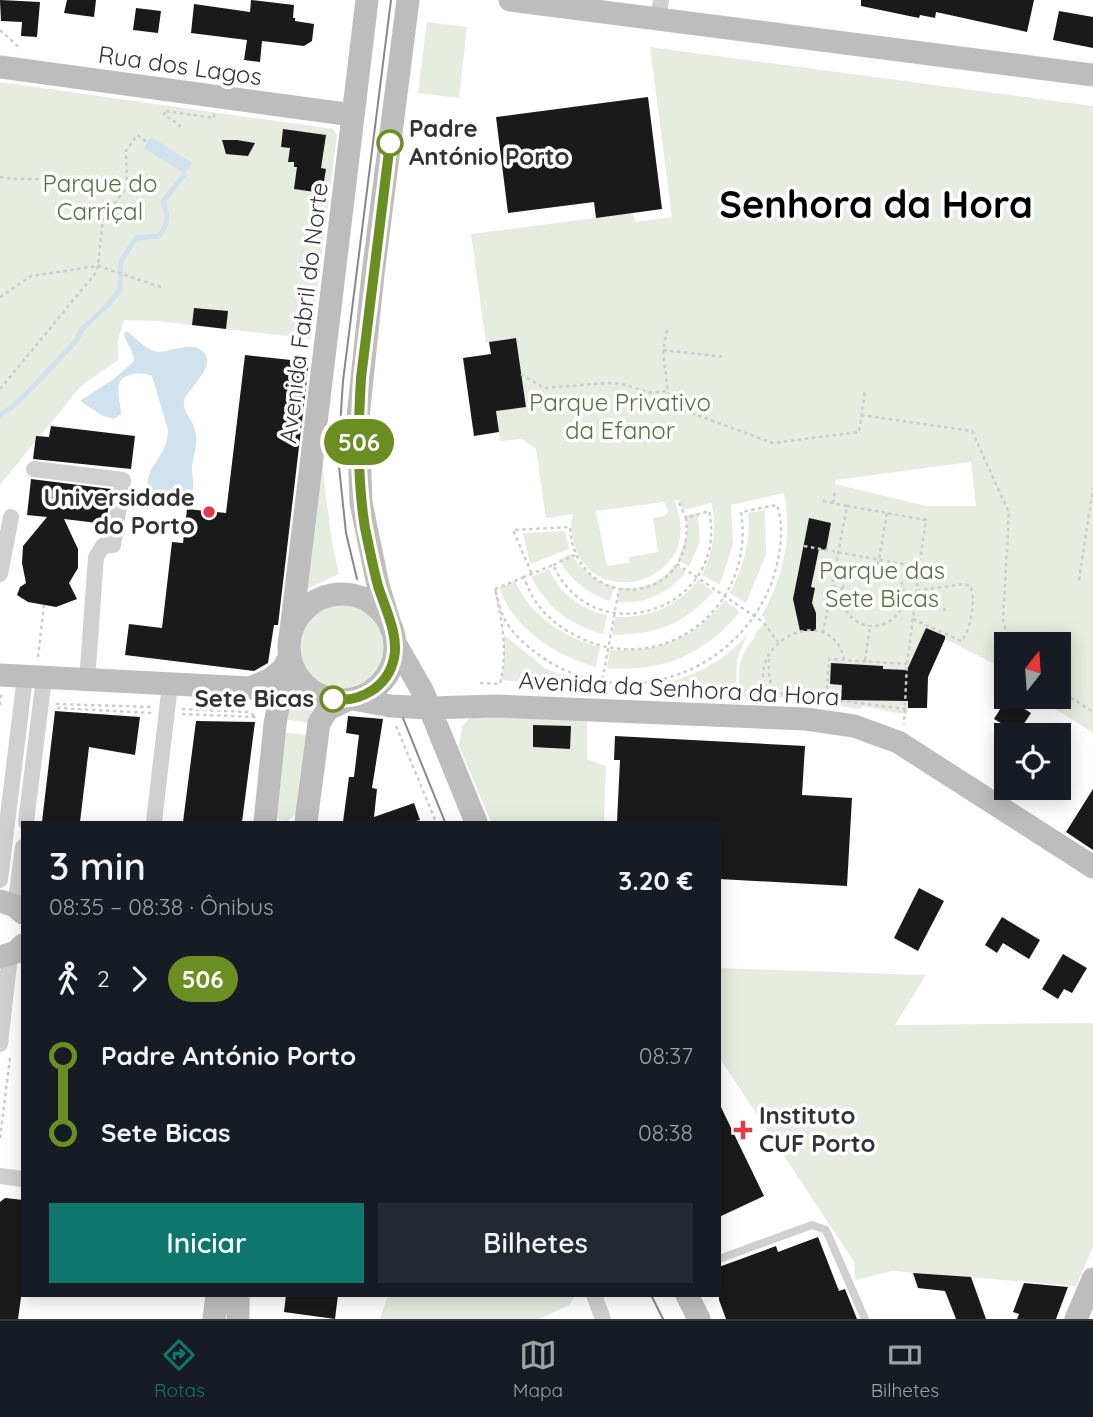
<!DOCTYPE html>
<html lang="pt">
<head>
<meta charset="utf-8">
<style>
	:root { --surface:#171b24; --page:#242831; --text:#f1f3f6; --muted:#9ea1a6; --line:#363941; --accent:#0f766e }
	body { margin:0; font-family:Quicksand,sans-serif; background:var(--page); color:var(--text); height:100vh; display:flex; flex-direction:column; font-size:26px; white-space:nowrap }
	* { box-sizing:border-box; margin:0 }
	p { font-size:23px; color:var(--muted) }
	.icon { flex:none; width:38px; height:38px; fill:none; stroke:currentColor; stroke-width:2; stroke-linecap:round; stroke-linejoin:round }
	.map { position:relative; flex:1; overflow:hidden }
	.details { position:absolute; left:21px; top:821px; width:700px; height:476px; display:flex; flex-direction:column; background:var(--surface); border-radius:0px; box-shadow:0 4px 18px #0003 }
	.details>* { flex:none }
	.badge { padding:0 14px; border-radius:23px; font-size:24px; line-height:46px }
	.needle { width:46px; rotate:17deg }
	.controls { position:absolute; left:994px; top:632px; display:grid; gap:14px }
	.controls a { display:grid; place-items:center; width:77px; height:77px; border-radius:0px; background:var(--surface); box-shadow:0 4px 18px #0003; font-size:35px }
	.map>.badge { position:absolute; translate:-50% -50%; box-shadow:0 0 0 4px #fff }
	.legs { display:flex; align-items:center; gap:10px; height:77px; padding:0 28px; font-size:23px }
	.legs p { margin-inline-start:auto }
	.summary { display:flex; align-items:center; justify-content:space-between; height:119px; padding:0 28px }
	h1 { font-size:38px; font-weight:600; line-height:52px }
	.action { display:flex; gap:14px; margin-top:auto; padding:14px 28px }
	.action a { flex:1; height:80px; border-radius:0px; background:var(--accent); color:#fff; font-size:28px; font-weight:600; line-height:80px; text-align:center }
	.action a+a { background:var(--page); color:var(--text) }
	ul { padding:0 28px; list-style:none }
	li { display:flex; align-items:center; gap:24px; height:77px; font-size:26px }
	li i { display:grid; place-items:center; width:10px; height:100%; margin:0 9px; background:currentColor }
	li i::after { content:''; width:18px; height:18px; margin:-9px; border:5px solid; border-radius:50%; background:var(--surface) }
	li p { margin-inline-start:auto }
	li:first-child i { background:linear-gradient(#0000 50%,currentColor 0) }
	li:last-child i { background:linear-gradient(currentColor 50%,#0000 0) }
	.tabs { display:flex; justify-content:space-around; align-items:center; height:98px; border-top:2px solid var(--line); background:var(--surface); font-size:19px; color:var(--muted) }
	.tabs a { display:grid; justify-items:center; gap:4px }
	.tabs .on { color:var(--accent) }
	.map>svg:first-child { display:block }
	.green { fill:#e6ecdf; fill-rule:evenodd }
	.water { fill:#cfe2ee }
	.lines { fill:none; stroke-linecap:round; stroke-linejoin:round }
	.stream { stroke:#cfe2ee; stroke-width:5 }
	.building { fill:#1a1a1a }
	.path { stroke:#cdcdcd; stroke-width:2.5; stroke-dasharray:3.5 3.5; stroke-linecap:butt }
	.lane { stroke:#d0d0d0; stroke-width:8 }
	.street { stroke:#d0d0d0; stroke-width:16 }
	.secondary { stroke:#bdbdbd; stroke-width:23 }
	.tram { stroke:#888; stroke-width:2 }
	.line-1-casing { stroke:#fff; stroke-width:16 }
	.line-1 { stroke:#6b8e23; stroke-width:10 }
	.stop-1-dot { fill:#fff; stroke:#6b8e23; stroke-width:3.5 }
	.poi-dot { fill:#e63946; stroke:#fff; stroke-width:2.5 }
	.labels { text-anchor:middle; stroke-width:7; stroke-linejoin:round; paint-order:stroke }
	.street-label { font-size:24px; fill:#333; stroke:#fff }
	.stop-label { font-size:24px; font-weight:bold; fill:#333; stroke:#fff; text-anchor:start }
	.park-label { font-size:24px; fill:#56703f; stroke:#fff }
	.poi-label { font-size:24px; font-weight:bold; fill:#333; stroke:#fff; text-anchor:end }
	.town-label { font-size:38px; font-weight:bold; fill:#000; stroke:#fff }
</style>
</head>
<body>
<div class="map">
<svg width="1093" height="1319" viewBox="0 0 1093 1319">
	<rect width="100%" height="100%" fill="#fff"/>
	<path class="green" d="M427 22 467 27 459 98 418 93Z
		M650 47 1093 106V733L1037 697 1059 696V644H1006V677L999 666 945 639 931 670 928 671 927 708H908L907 715 862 706 861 709 771 696 767 698 742 697C736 674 738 655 755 637L754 635 766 621 762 615C783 577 793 536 784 493L731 505 733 544 720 585 702 575C713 550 718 529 711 503L684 510 678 500H674C709 581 594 613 575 546 571 534 570 526 573 514L546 518 536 449 522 439 500 441 496 411 526 407 516 338 486 343 471 234 633 213 635 222 672 217ZM971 462 976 506H926L835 484 836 480ZM664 502 668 511 665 516 653 518 658 552 629 557V563L607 566 596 511Z
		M0 82 333 129 337 135 311 339 157 321 124 320 118 340V360L81 386 0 485Z
		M325 403 323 473 332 542 339 574 304 590Z
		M765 510 766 555 746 603 730 593C743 566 751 544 748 513Z
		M698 513 700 541 689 567 678 560 687 535 686 515Z
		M565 531 569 549 530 564 523 533Z
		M571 554C582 570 595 582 614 586L610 601C588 593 570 581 559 559Z
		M675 564 686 572C668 593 645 605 617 602L619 588C642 589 661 584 675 564Z
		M549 569C560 594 580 609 607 615L603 634C567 623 549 609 531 577Z
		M698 580 713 592C682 626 657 634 612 635L615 617C649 618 677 607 698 580Z
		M515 581C530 615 564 638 600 647L596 667C554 655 515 630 499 588Z
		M725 600 740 612C703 655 664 672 607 668L610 650C657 653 696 638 725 600Z
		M299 647a43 43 0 1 1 86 0a43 43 0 1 1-86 0Z
		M504 635 545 668 574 680 572 685 501 680 504 665Z
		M747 635 737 659 736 693 654 689V687C689 678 723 663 747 635Z
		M292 686 304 696 317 702 312 711 309 723 283 719Z
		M471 716 587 719V759L606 766 604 822H491L459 746 462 727Z
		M281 732 307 735 297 813 288 821 280 820 274 815Z
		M719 968 926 975 895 1025 1093 1023V1247L1076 1286 893 1271 855 1280 854 1262 719 1057Z
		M388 1295H575L570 1305 539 1319H380Z"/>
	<path class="water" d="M151 137 192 163 185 174 144 148Z
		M124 332H128C136 338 148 352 159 352 171 351 191 342 201 350 221 365 186 389 184 401 182 411 193 420 195 430 199 442 193 455 192 468 192 477 194 485 193 494L183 501 169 498 148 489C144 467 169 455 168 430L152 376C144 373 138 373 130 375 111 379 121 400 121 414L114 419 103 416 80 401 115 378 134 361C134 350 124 342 124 332Z"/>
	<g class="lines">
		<path class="stream" d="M0 415 12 407 30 390 76 341 82 329 110 303 120 289 121 261 136 238 159 236C169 224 168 215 163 201L185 174"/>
	</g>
	<path class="building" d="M0 0 40 2 37 37 21 36 22 22 1 21Z
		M67 0H96L94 17 64 13Z
		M251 0 294 5 293 18H295V21L314 24 312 41 304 46 262 41 260 62 244 60 247 40 191 33 194 4 250 12Z
		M861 0H1034L1027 32 936 12 935 18 920 15 919 18 861 6Z
		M136 8 161 11 158 33 133 30Z
		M1059 11 1093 17V48L1053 40Z
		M648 97 662 209 596 218 594 202 508 213 496 117Z
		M283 129 326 135 321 168 326 169 322 193 294 189 297 167H294V162H288L290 148 281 147Z
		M222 140H237L255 143 248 156 226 154Z
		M194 308 228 311 226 329 192 325Z
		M516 338 526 407 496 411 499 432 474 436 463 358 491 354 489 342Z
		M245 355 309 362 278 625H274L268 663 254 671 125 655 129 624 162 628 172 542 183 543 187 509 226 513Z
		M51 426 135 436 131 469 33 459 36 436 49 437Z
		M31 479 111 489 106 524 64 519 78 549V568L69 583 77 599 56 607 28 602 17 595 20 587 26 583 22 563 23 546 47 517 27 515Z
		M809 518 831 523 826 550 819 549 811 587 815 588 812 603 816 613V631H800L793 599Z
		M926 628 945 636V639L928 677 927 708H908V701L841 700 842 685 830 684 831 663 883 666V669L907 670Z
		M1007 698 1031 713 1018 733 994 719Z
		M55 711 140 717 135 755 89 747 80 822H42Z
		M348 716 383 719 372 788 377 789 374 817 414 803 420 820 413 822H343L349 777H354L359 735 346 733Z
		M196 721 255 722 242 822H183Z
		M533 725 571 726 570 749 533 747Z
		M615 736 805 746 802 795 852 798 847 886 719 879V822H617L620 760H614Z
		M1093 789V850L1066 832Z
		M919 888 944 901 918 951 894 938Z
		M1002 917 1040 940 1029 959 1003 943 997 953 985 945Z
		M1063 954 1087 968 1072 993 1064 989 1058 999 1042 989Z
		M719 1103 764 1196 719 1217Z
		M5 1198 23 1200V1283L18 1319H0V1202Z
		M818 1237 839 1291 845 1289 857 1319H726L719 1300V1267L776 1246 778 1252Z
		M913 1273 971 1277 986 1319H956L945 1291 918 1288Z
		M1024 1283 1068 1287 1056 1319H1017L1019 1314 1013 1312Z
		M286 1295H338L335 1319 284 1312Z"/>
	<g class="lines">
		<path class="path" d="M0 30 21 49
			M166 111 214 118V114
			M165 112 164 115 180 125 177 130
			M0 177 15 179H126
			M0 297 31 276 98 266 161 287
			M667 330 663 350 669 402 675 407 773 443 859 432 865 390
			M663 350 725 357
			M521 374 544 388 607 383 622 384 651 393 667 391
			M0 389 94 275 98 266 103 218 127 187 126 151 137 135 147 142
			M861 415 972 431 1009 513 1003 620 1009 644
			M823 501 847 506 832 586
			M679 503 686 518
			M833 503 835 489
			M847 506 926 520 919 567
			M804 546 919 567 915 603 946 610
			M677 564 763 622 778 642
			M842 595a31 31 0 1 1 62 0a31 31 0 1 1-62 0Z
			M553 565 575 555
			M878 565 887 513
			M1079 580 1093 488
			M495 589 524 577
			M903 601 915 603 907 664 904 724
			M913 619 961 641C970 634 977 595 970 586L964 584 916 591
			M823 633 832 586 843 589
			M38 657 44 605
			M769 659V674L773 693 826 699
			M865 660 870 625
			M480 683 500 684C508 651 502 621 495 589 498 599 500 611 505 620 515 638 534 652 551 663 633 711 737 671 771 584 780 559 785 531 777 505L741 512C757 612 654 686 566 630 545 617 532 601 524 577L553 565C595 656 730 609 709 511L686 518C696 609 575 615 570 527L513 530 532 574
			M1059 690 1093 712
			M600 693 619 589
			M769 697C739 641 833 600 844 660
			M56 704 151 707
			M0 705 1 694
			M57 708 152 713
			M182 709 249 712 257 718
			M906 709 826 699 829 659 907 664
			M182 714 256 717
			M396 726 436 822
			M0 1138 10 1058"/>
		<path class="lane" d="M719 1259 812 1225 826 1230 865 1319"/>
		<path class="street" d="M658 20 661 0
			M34 469 123 480 113 545 103 546 96 557 87 681
			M0 574 11 517
			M26 822 44 678
			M154 822 170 684
			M0 880 25 677
			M15 906 23 847
			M0 1044 10 955
			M0 1176 23 1179
			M594 1295 603 1319"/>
		<path class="secondary" d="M510 0 1093 75
			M0 67 353 115
			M289 647a53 53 0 1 1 106 0a53 53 0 1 1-106 0Z
			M391 628 378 585 361 503 358 417 373 274 408 0
			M291 631 367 0
			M395 643 423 692 476 822
			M0 675 250 688 271 679 285 667
			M353 699 391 706 430 708 496 706 806 719 854 726 898 742 1093 867
			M265 822 275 724 286 663
			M306 822 319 723 328 709 345 701
			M0 901 15 906 23 913
			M0 957 16 952 23 945
			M238 1295V1319
			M687 1295 699 1319
			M214 1319 217 1295
			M1076 1319 1093 1279"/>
		<path class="tram" d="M357 579 346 533 338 457 343 381 391 0
			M403 718 445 822
			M651 1295 663 1319"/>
	</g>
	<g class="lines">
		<defs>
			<path id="line-1" d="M333 699C360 703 388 687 394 658 399 635 385 608 378 586 373 567 369 547 365 528 357 478 358 428 361 378L390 143"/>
		</defs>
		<use href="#line-1" class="line-1-casing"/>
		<use href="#line-1" class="line-1"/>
	</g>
	<g class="stop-1-dot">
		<circle cx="390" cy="143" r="12"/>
		<circle cx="333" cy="699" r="12"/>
	</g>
	<g class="poi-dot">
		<circle cx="209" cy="512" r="7"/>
		<path d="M739.5 1119.5h7v7h7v7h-7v7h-7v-7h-7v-7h7z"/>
	</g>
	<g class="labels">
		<g class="street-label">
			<text transform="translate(180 66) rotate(8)" y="8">Rua dos Lagos</text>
			<text transform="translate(304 313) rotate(-83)" y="8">Avenida Fabril do Norte</text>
			<text transform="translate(679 689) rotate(3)" y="8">Avenida da Senhora da Hora</text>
		</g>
		<g class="stop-label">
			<text x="409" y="137">Padre<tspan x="409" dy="28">António Porto</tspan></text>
			<text x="314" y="707" text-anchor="end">Sete Bicas</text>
		</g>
		<g class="park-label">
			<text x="100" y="192">Parque do<tspan x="100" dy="28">Carriçal</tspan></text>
			<text x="620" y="411">Parque Privativo<tspan x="620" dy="28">da Efanor</tspan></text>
			<text x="882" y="579">Parque das<tspan x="882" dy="28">Sete Bicas</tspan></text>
		</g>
		<g class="poi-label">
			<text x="195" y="506">Universidade<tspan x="195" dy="28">do Porto</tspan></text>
			<text x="759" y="1124" text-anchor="start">Instituto<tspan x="759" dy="28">CUF Porto</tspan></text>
		</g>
		<g class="town-label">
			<text x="876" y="218">Senhora da Hora</text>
		</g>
	</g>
</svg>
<div class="controls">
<a><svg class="needle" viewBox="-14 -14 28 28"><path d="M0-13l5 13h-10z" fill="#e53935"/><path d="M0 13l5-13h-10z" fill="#9ea1a6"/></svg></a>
<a><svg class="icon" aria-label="locate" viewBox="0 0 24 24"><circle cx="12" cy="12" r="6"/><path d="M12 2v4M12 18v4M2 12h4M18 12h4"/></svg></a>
</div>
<b class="badge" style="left:359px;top:442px;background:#6b8e23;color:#fff">506</b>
<section class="details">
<div class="summary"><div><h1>3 min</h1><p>08:35 – 08:38 · Ônibus</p></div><b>3.20 €</b></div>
<div class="legs"><svg class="icon" aria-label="walk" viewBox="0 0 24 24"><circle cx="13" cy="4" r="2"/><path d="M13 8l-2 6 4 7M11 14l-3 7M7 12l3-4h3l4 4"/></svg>2<svg class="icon" aria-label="forward" viewBox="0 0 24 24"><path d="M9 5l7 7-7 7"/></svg><b class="badge" style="background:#6b8e23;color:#fff">506</b></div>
<ul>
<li><i style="color:#6b8e23"></i><b>Padre António Porto</b><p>08:37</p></li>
<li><i style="color:#6b8e23"></i><b>Sete Bicas</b><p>08:38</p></li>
</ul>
<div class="action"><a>Iniciar</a><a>Bilhetes</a></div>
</section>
</div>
<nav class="tabs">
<a class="on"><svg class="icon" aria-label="directions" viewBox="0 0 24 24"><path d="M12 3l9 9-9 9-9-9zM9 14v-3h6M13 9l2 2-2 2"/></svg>Rotas</a>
<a><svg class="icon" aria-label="map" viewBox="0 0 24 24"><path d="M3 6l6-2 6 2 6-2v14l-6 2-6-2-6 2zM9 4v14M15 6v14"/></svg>Mapa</a>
<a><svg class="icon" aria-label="tickets" viewBox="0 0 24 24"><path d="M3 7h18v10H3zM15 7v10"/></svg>Bilhetes</a>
</nav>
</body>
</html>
